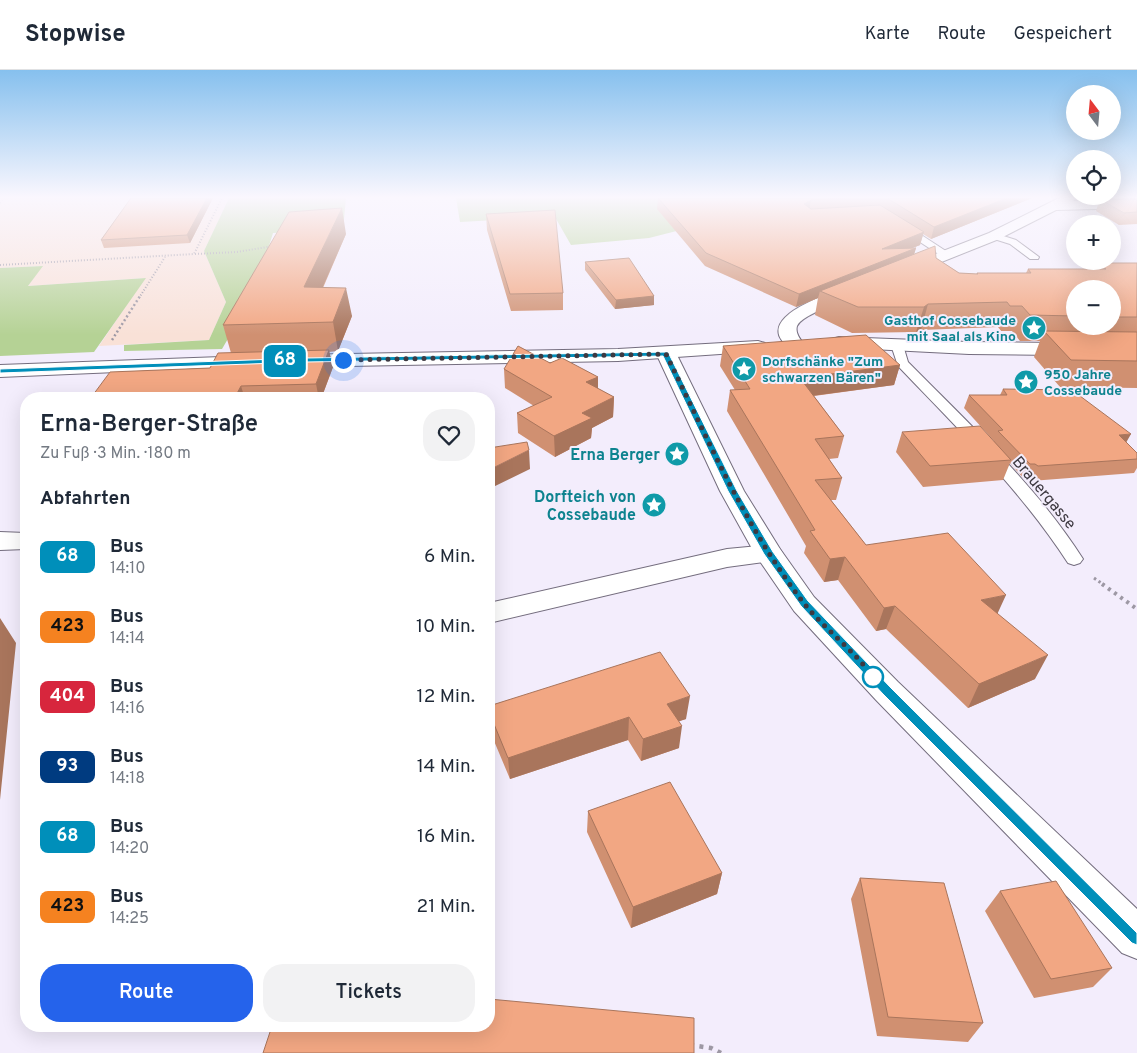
<!DOCTYPE html>
<html lang="de">
<head>
<meta charset="utf-8">
<style>
	:root { --surface:#fff; --page:#f2f2f3; --text:#1f2937; --muted:#747a83; --line:#e0e1e3; --accent:#2563eb }
	body { margin:0; font-family:Overpass,sans-serif; background:var(--page); color:var(--text); height:100vh; display:flex; flex-direction:column; font-size:19px; white-space:nowrap }
	* { box-sizing:border-box; margin:0 }
	p { font-size:16px; color:var(--muted) }
	.icon { flex:none; width:28px; height:28px; fill:none; stroke:currentColor; stroke-width:2; stroke-linecap:round; stroke-linejoin:round }
	.map { position:relative; flex:1; overflow:hidden }
	.panel { position:absolute; left:20px; top:322px; width:475px; height:640px; display:flex; flex-direction:column; background:var(--surface); border-radius:20px; box-shadow:0 5px 20px #0002 }
	.panel>* { flex:none }
	.badge { padding:0 10px; border-radius:8px; font-size:18px; line-height:32px }
	.needle { width:32px; rotate:344deg }
	.buttons { position:absolute; left:1066px; top:15px; display:grid; gap:10px }
	.buttons a { display:grid; place-items:center; width:55px; height:55px; border-radius:50%; background:var(--surface); box-shadow:0 5px 20px #0002; font-size:25px }
	.you { position:absolute; width:25px; height:25px; margin:-12px; border:4px solid #fff; border-radius:50%; background:#1a73e8; box-shadow:0 0 0 8px #1a73e833 }
	.map>.badge { position:absolute; translate:-50% -50%; box-shadow:0 0 0 2px #fff }
	h2 { padding:0 20px; font-size:19px; line-height:45px }
	.round { display:grid; place-items:center; flex:none; width:52px; height:52px; border-radius:20px; background:var(--page) }
	.summary { display:flex; align-items:center; justify-content:space-between; height:85px; padding:0 20px }
	h1 { font-size:24px; font-weight:600; line-height:38px }
	.action { display:flex; gap:10px; margin-top:auto; padding:10px 20px }
	.action a { flex:1; height:58px; border-radius:20px; background:var(--accent); color:#fff; font-size:20px; font-weight:600; line-height:58px; text-align:center }
	.action a+a { background:var(--page); color:var(--text) }
	ul { padding:0; list-style:none }
	li { display:flex; align-items:center; gap:15px; height:70px; padding:0 20px }
	li div { flex:1 }
	li b { display:block; font-size:19px }
	li em { font-style:normal }
	li .badge { min-width:55px; font-weight:700; text-align:center }
	header { display:flex; align-items:center; gap:30px; box-sizing:border-box; height:70px; padding:0 25px; background:var(--surface); border-bottom:1px solid var(--line) }
	header strong { font-size:24px }
	nav { display:flex; gap:28px; margin-inline-start:auto; font-size:18px }
	.map>svg:first-child { display:block }
	.commercial { fill:#f9e1d7 }
	.green { fill:#b5d295 }
	.lines { fill:none; stroke-linecap:round; stroke-linejoin:round }
	.service-casing { stroke:#746d7e; stroke-width:2 }
	.minor-casing { stroke:#746d7e; stroke-width:2 }
	.tertiary-casing { stroke:#746d7e; stroke-width:2 }
	.primary-casing { stroke:#746d7e; stroke-width:2 }
	.path-far4 { stroke:#9d98a4; stroke-width:2; stroke-dasharray:1 2; stroke-linecap:butt }
	.path-far3 { stroke:#9d98a4; stroke-width:2.5; stroke-dasharray:2 2.5; stroke-linecap:butt }
	.path-far2 { stroke:#9d98a4; stroke-width:3; stroke-dasharray:2.5 3; stroke-linecap:butt }
	.path-far1 { stroke:#9d98a4; stroke-width:4; stroke-dasharray:3 4.5; stroke-linecap:butt }
	.path { stroke:#9d98a4; stroke-width:4.5; stroke-dasharray:4 5.5; stroke-linecap:butt }
	.service { fill:#fff; fill-rule:evenodd }
	.minor { fill:#fff; fill-rule:evenodd }
	.tertiary { fill:#fff; fill-rule:evenodd }
	.primary { fill:#fff; fill-rule:evenodd }
	.wall { fill:#d09071; fill-rule:evenodd }
	.shaded-wall { fill:#a9755c }
	.building { fill:#f2a783; stroke:#a9755c }
	.line { fill:#008fba; stroke:#fff }
	.walk { stroke:#3d3941; stroke-width:5; stroke-dasharray:0 9 }
	.stop-dot { fill:#fff; stroke:#008fba; stroke-width:2.5 }
	.labels { text-anchor:middle; stroke-width:4; stroke-linejoin:round; paint-order:stroke }
	.far-culture-label { font-size:14px; font-weight:bold; fill:#0d838f; stroke:#f3edfc; text-anchor:start }
	.culture-label { font-size:16px; font-weight:bold; fill:#0d838f; stroke:#f3edfc; text-anchor:end }
	.street-label { font-size:16px; fill:#3d3941; stroke:#f3edfc }
</style>
</head>
<body>
<header>
<strong>Stopwise</strong>
<nav><a>Karte</a><a>Route</a><a>Gespeichert</a></nav>
</header>
<div class="map">
<svg width="1137" height="983" viewBox="0 0 1137 983">
	<rect width="100%" height="100%" fill="#f3edfc"/>
	<path class="commercial" d="M0 128H229L204 181 226 232 209 270 99 276 145 208 28 216 42 196 0 198Z"/>
	<path class="green" d="M229 128H346L343 159 273 163 254 224 222 279 124 281V275L209 270 226 232 204 181Z
		M456 128H707L700 155 649 168 571 175 555 147 460 152Z
		M43 196 28 216 146 208 94 282 0 286V198Z"/>
	<g class="lines">
		<defs>
			<path id="service" d="M903 154 906 155 952 185 947 188 943 187 900 159 898 157Z
				M994 163 1016 170 1039 187 1038 189H1030L1010 174 991 168 989 166Z
				M897 271 903 275 908 292C970 355 1035 414 1083 489L1080 493 1074 495 1068 493C1020 419 958 359 898 296L891 275Z"/>
			<path id="minor" d="M1059 128H1076L1073 131 1137 130V138L1056 140 999 169 909 205H897L895 202 897 199 989 163Z
				M851 217 857 218 860 222 857 226C845 231 802 244 797 256 795 263 800 269 804 274L801 278 794 280 787 278C785 274 780 269 779 265 772 241 834 221 851 217Z
				M0 462 26 463V479L0 480Z
				M769 475 779 478 783 484 779 490 727 497 489 553V533L727 479Z"/>
			<path id="tertiary" d="M666 277 673 279 676 283 744 421 780 479 814 527 898 612 1137 839V889L1122 883 876 630 794 541 755 484 720 421 656 283 659 279Z"/>
			<path id="primary" d="M839 267 969 272 1137 274V286L969 284 832 277 829 273 832 269Z
				M758 271 765 273 768 277 765 281 618 291 294 297 287 295 284 291 287 287 294 285 618 279Z
				M249 286 256 288 259 292 256 296 0 307V295Z"/>
		</defs>
		<use href="#service" class="service-casing"/>
		<use href="#minor" class="minor-casing"/>
		<use href="#tertiary" class="tertiary-casing"/>
		<use href="#primary" class="primary-casing"/>
		<path class="path-far4" d="M0 133 5 128
			M195 184 237 182 273 176
			M0 195 194 184 222 128
			M139 228 165 187"/>
		<path class="path-far3" d="M112 270 140 226"/>
		<path class="path-far2" d="M1094 508 1104 515"/>
		<path class="path-far1" d="M1102 514 1137 539"/>
		<path class="path" d="M690 975 711 978 721 983"/>
		<use href="#service" class="service"/>
		<use href="#minor" class="minor"/>
		<use href="#tertiary" class="tertiary"/>
		<use href="#primary" class="primary"/>
	</g>
	<path class="wall" d="M131 128H213L190 173 104 178 101 170Z
		M658 128H1032L931 169 923 164 920 175 912 178H916L914 184 936 188 959 203 976 204 977 203H1026L1028 199H1094L1096 193H1137V318L1060 317 1034 287 1040 271H1020L1012 261H1001L998 257 921 260 916 262 852 263 815 245 818 228 796 237 705 196 657 139ZM1075 219H1112V256H1075Z
		M1077 128H1137V154L1119 155 1096 141 1100 129H1128H1077Z
		M486 144 563 223V240L511 241 487 160Z
		M346 164 323 218 352 246 338 281 329 282 333 297 321 329H90L210 298 231 283 223 255Z
		M585 192 654 226V235L615 239 585 200Z
		M723 276 900 295 894 315 814 326 844 366 838 388 829 389 842 408 836 430H831L866 475 997 543 1035 609 968 638 886 559 876 561 838 510 824 512 804 483 806 476 727 341 730 320H735L720 296Z
		M550 293 598 307V319L614 327 613 347 592 358 591 368 555 387 518 363 517 343 534 336 505 318 504 299Z
		M1003 319 1126 373 1137 383V398L1134 403 1031 411 1029 408 1024 409 1010 393 1003 410 923 417 896 382 902 362 994 371 964 338 969 325H1000Z
		M489 636 686 649 679 651V678L641 691 628 670 510 709 489 659Z
		M588 741 722 803 717 824 631 858 587 762Z
		M860 808 983 953 968 972 877 966 851 829Z
		M1000 821 1112 898 1093 917 1034 928 985 841Z"/>
	<path class="shaded-wall" d="M207 128H213L190 173 187 165Z
		M1007 128H1032L931 169 934 157Z
		M811 130 809 141 804 134Z
		M342 138 346 164 310 246 304 217Z
		M924 162 920 175 879 192 882 179Z
		M916 178 912 191 820 221 818 228 796 237 799 224Z
		M346 218 352 246 338 281 333 252Z
		M654 226V235L615 239 616 230Z
		M928 234 921 260 916 262 924 237Z
		M329 280 333 297 321 329H319L316 314Z
		M900 295 894 315 796 328 800 308Z
		M598 307V326L586 312Z
		M241 316 245 329H234Z
		M614 327 613 347 592 358 591 368 555 387 554 366 582 343Z
		M1131 364 1123 378 1119 365Z
		M529 380 530 399 489 419V400Z
		M845 487 838 510 824 512 830 489Z
		M1006 525 995 549 981 530Z
		M895 536 886 559 876 561 884 538Z
		M0 548 16 573 0 730Z
		M1048 585 1035 609 968 638 979 614Z
		M690 626 686 649 665 656 667 634Z
		M629 647 628 670 510 709 508 688Z
		M682 656 679 678 641 691 643 669Z
		M722 803 717 824 631 858 633 837Z"/>
	<path class="building" d="M131 128H207L187 165 101 170Z
		M658 128H846L811 130 804 134 811 139 880 135 924 162 882 179 916 178 799 224 706 183Z
		M887 128H1007L934 157Z
		M1100 129H1137V142L1124 143Z
		M342 138 304 217 346 218 333 252 223 255 289 142Z
		M555 140 563 223 510 224 486 144Z
		M935 176 936 188 959 203 978 204 977 203H1031L1028 199H1106L1096 193H1137V247H1112V219H1075V246L1030 245 1022 236H1010L1007 232 928 234 924 237H858L820 221Z
		M629 188 654 226 616 230 585 192Z
		M1044 261 1137 262V291L1071 290Z
		M866 265 900 295 800 308 844 366 815 369 842 408 815 410 866 475 948 463 1006 525 981 530 1048 585 979 614 895 536 884 538 845 487 830 489 810 461 815 460 730 320 750 319 723 276Z
		M518 276 550 293 562 288 598 307 586 312 614 327 582 343 592 348 554 366 517 343 552 327 504 299Z
		M329 280 316 314 241 316 234 329H90L110 302 210 298 218 283Z
		M1003 319 1072 320 1131 364 1119 365 1137 383V389L1038 396 1035 394H1030L998 361 1003 360 969 325H1007Z
		M980 356 1011 390 930 396 902 362Z
		M527 372 529 380 489 400V378Z
		M660 582 690 626 667 634 682 656 643 669 629 647 508 688 489 642V636Z
		M670 712 722 803 633 837 588 741Z
		M860 808 944 813 983 953 888 947Z
		M1056 811 1112 898 1051 909 1000 821Z
		M489 929 694 948V983H263L272 956H489Z"/>
	<linearGradient id="sky" x2="0" y2="1"><stop stop-color="#86c0ee"/><stop offset="0.48" stop-color="#faf7fe"/><stop offset="1" stop-color="#faf7fe" stop-opacity="0"/></linearGradient>
	<rect width="1137" height="265" fill="url(#sky)"/>
	<path class="line" d="M668 282 737 421 773 482 808 531 891 618 1137 863V875L1132 873 883 624 801 536 764 484 728 421 663 286 306 292 0 303V299L306 288Z"/>
	<g class="lines">
		<path class="walk" d="M343 290 666 284C708 369 745 457 803 532 824 559 854 580 873 607"/>
	</g>
	<defs>
		<symbol id="sight-disc" viewBox="-11 -11 22 22"><circle r="9.5" fill="#0f9aa8" stroke="#f3edfc"/><path d="M0-6L1.8-2.2L6-1.7L2.9 1.2L3.7 5.4L0 3.3L-3.7 5.4L-2.9 1.2L-6-1.7L-1.8-2.2Z" fill="#fff"/></symbol>
	</defs>
	<g fill-rule="evenodd">
		<use href="#sight-disc" x="1020" y="244" width="28" height="28"/>
		<use href="#sight-disc" x="730" y="285" width="28" height="28"/>
		<use href="#sight-disc" x="1012" y="298" width="28" height="28"/>
		<use href="#sight-disc" x="663" y="370" width="28" height="28"/>
		<use href="#sight-disc" x="640" y="421" width="28" height="28"/>
	</g>
	<circle class="stop-dot" cx="873" cy="607" r="10"/>
	<g class="labels">
		<g class="far-culture-label">
			<text x="1016" y="255" text-anchor="end">Gasthof Cossebaude<tspan x="1016" dy="16">mit Saal als Kino</tspan></text>
			<text x="762" y="296">Dorfschänke "Zum<tspan x="762" dy="16">schwarzen Bären"</tspan></text>
			<text x="1044" y="309">950 Jahre<tspan x="1044" dy="16">Cossebaude</tspan></text>
		</g>
		<g class="culture-label">
			<text x="660" y="390">Erna Berger</text>
			<text x="636" y="432">Dorfteich von<tspan x="636" dy="18">Cossebaude</tspan></text>
		</g>
		<g class="street-label">
			<text transform="translate(1045 422) rotate(50)" y="6">Brauergasse</text>
		</g>
	</g>
</svg>
<div class="buttons">
<a><svg class="needle" viewBox="-14 -14 28 28"><path d="M0-13l5 13h-10z" fill="#e53935"/><path d="M0 13l5-13h-10z" fill="#747a83"/></svg></a>
<a><svg class="icon" aria-label="locate" viewBox="0 0 24 24"><circle cx="12" cy="12" r="6"/><path d="M12 2v4M12 18v4M2 12h4M18 12h4"/></svg></a>
<a>+</a>
<a>−</a>
</div>
<div class="you" style="left:343px;top:290px"></div>
<b class="badge" style="left:285px;top:291px;background:#008fba;color:#fff">68</b>
<section class="panel">
<div class="summary"><div><h1>Erna-Berger-Straße</h1><p>Zu Fuß · 3 Min. · 180 m</p></div><a class="round"><svg class="icon" aria-label="heart" viewBox="0 0 24 24"><path d="M12 20l-8-8c-3-5 5-10 8-4 3-6 11-1 8 4z"/></svg></a></div>
<h2>Abfahrten</h2>
<ul>
<li><span class="badge" style="background:#008fba;color:#fff">68</span><div><b>Bus</b><p>14:10</p></div><em>6 Min.</em></li>
<li><span class="badge" style="background:#f58220;color:#111">423</span><div><b>Bus</b><p>14:14</p></div><em>10 Min.</em></li>
<li><span class="badge" style="background:#d7263d;color:#fff">404</span><div><b>Bus</b><p>14:16</p></div><em>12 Min.</em></li>
<li><span class="badge" style="background:#003b80;color:#fff">93</span><div><b>Bus</b><p>14:18</p></div><em>14 Min.</em></li>
<li><span class="badge" style="background:#008fba;color:#fff">68</span><div><b>Bus</b><p>14:20</p></div><em>16 Min.</em></li>
<li><span class="badge" style="background:#f58220;color:#111">423</span><div><b>Bus</b><p>14:25</p></div><em>21 Min.</em></li>
</ul>
<div class="action"><a>Route</a><a>Tickets</a></div>
</section>
</div>
</body>
</html>
